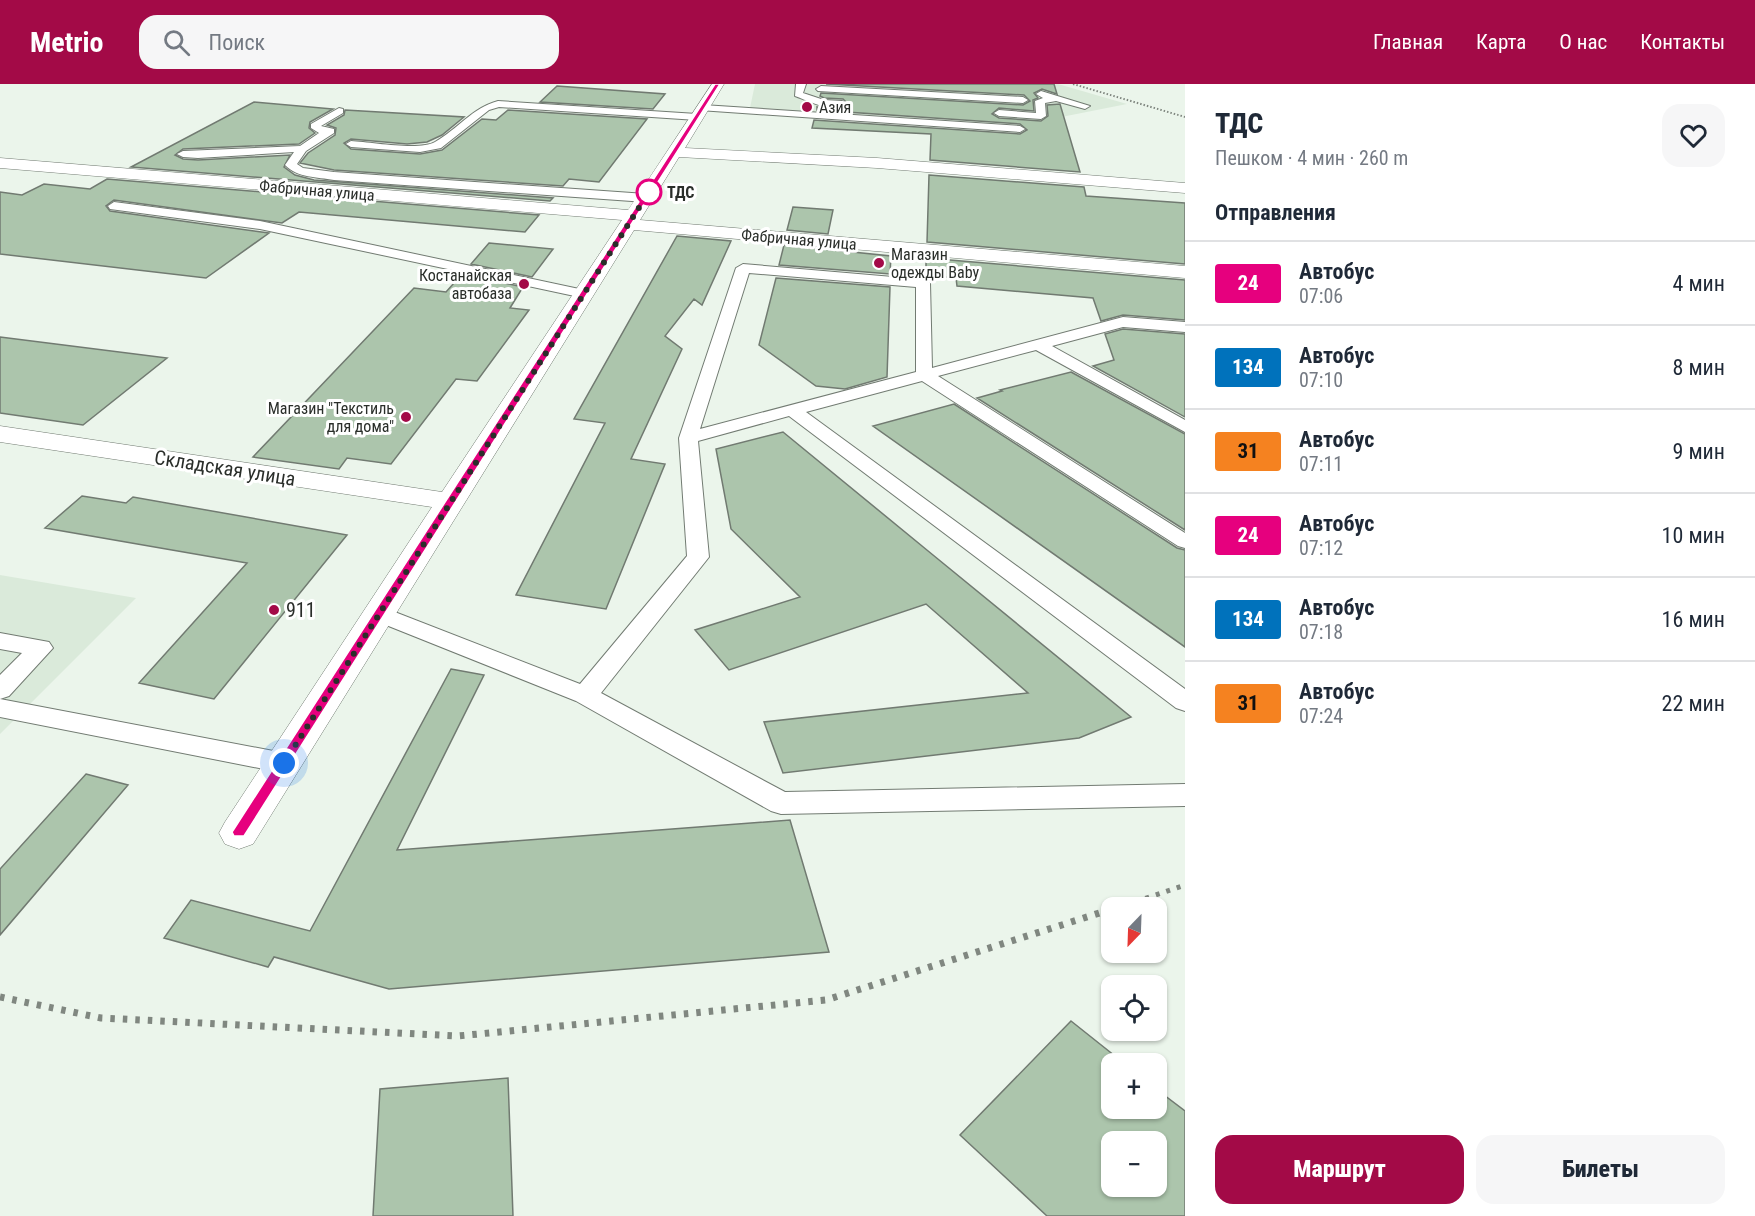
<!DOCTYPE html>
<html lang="ru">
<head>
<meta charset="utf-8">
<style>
	:root { --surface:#fff; --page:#f6f6f7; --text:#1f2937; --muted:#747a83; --line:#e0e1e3; --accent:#a30a47 }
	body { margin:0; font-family:"Roboto Condensed",sans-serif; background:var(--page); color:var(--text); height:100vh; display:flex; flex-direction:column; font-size:22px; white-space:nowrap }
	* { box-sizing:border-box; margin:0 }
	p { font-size:20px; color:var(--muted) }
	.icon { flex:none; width:33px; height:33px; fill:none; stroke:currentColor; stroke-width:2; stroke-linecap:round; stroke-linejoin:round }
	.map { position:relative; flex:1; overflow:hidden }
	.details { display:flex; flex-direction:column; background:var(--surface); width:570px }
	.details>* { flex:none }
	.badge { padding:0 12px; border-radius:4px; font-size:21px; line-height:39px }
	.needle { width:39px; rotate:203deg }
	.tools { position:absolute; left:1101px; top:813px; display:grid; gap:12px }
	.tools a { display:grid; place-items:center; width:66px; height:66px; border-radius:12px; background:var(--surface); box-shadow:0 2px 4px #0004; font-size:30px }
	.you { position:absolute; width:30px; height:30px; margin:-15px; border:4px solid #fff; border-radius:50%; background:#1a73e8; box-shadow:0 0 0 9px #1a73e833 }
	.map>.badge { position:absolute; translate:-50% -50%; box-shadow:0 0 0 3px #fff }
	h2 { padding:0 30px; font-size:22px; line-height:54px }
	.round { display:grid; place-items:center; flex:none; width:63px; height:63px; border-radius:18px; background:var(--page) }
	.overview { display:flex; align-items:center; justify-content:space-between; height:102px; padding:0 30px }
	h1 { font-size:28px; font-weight:800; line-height:45px }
	.cta { display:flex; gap:12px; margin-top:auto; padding:12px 30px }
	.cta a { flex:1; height:69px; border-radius:18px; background:var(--accent); color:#fff; font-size:24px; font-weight:800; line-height:69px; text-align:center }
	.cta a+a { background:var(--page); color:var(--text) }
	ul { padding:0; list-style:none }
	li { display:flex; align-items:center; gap:18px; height:84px; padding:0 30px; border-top:2px solid var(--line) }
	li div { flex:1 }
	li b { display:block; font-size:22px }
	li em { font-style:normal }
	li .badge { min-width:66px; font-weight:700; text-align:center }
	header { display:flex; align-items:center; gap:36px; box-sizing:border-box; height:84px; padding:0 30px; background:var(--accent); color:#fff }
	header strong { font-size:28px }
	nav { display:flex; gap:33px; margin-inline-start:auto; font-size:21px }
	.search { width:420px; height:54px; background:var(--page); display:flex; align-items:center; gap:15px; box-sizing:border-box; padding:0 21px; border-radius:18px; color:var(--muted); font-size:22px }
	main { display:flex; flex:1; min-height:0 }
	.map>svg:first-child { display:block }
	.built { fill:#daeada }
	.building { fill:#acc5ac; stroke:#717a71; stroke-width:1.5; fill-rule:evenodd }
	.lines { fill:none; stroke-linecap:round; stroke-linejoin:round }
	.service-casing { stroke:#727b72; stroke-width:2 }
	.minor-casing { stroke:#727b72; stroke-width:1 }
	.service { fill:#fff; fill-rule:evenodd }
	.minor { fill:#fff; fill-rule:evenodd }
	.rail-far2 { stroke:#808780; stroke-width:2; stroke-dasharray:1.5 2; stroke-linecap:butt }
	.rail-far1 { stroke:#808780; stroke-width:5; stroke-dasharray:4 7; stroke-linecap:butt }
	.rail { stroke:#808780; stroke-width:7; stroke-dasharray:4.5 8; stroke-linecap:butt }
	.line { fill:#e6007e; stroke:#fff; stroke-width:1.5 }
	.walk { stroke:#2a2e2a; stroke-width:6; stroke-dasharray:0 10.8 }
	.poi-dot { fill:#a30a47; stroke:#fff; stroke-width:2 }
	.stop-dot { fill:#fff; stroke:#e6007e; stroke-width:3 }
	.labels { text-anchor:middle; stroke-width:6; stroke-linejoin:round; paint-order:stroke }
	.far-poi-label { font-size:16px; fill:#2a2e2a; stroke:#fff; text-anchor:start }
	.far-street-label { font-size:16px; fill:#2a2e2a; stroke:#fff }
	.far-stop-label { font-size:16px; font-weight:bold; fill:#2a2e2a; stroke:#fff; text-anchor:start }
	.street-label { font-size:20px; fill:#2a2e2a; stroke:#fff }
	.poi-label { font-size:20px; fill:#2a2e2a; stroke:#fff; text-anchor:start }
</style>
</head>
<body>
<header>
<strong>Metrio</strong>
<div class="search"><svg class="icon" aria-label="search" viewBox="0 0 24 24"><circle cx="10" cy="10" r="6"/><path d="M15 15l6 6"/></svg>Поиск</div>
<nav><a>Главная</a><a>Карта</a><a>О нас</a><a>Контакты</a></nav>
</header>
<main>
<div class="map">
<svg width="1185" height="1132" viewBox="0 0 1185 1132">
	<rect width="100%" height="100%" fill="#ebf5eb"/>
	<path class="built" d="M755 0H1058L1127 20 1021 41 750 24Z
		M0 491 136 514 0 650Z"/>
	<path class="building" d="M826 0H1054L1057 10 1042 5 1034 9 1038 14 1033 16 1034 27 999 24 992 30 999 34 1041 37 1048 32 1047 21 1060 20 1080 88 930 76 931 50 812 44 814 36 1020 50 1027 46 1020 40 817 26V23L835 26 849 21 843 15 824 14 820 12 821 9 1023 21 1030 17 1024 11Z
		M557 2 665 10 653 25 540 18Z
		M254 18 333 25 310 38 309 44 315 49 299 60 183 65 175 71 183 75 198 76 290 71 284 83 295 91 314 96 553 114 550 117 131 83Z
		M345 26 464 33 442 51 427 58 407 60 351 55 344 59 351 65 420 70 442 66 482 35 496 36 508 26 647 35 599 98 569 95 563 102 334 86 300 79 308 69 335 51 336 44 327 41 344 31Z
		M929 91 1084 103 1086 112 1185 119V180L927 158Z
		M107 95 539 131 525 148 299 128 282 139 114 116 106 122 110 127 269 149 206 194 0 170V108L22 111 44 100 90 105Z
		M793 123 833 126 828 150 787 146Z
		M677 152 731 157 702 221 694 215 665 252 682 265 631 375 665 380 606 525 516 511 605 339 574 335Z
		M489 159 553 165 532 193 471 180Z
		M784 161 891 172 890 190 779 181Z
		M926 174 1185 196V236L1123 231 1101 237 1093 214 957 202 956 194 926 191Z
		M462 190 523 203 510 224 529 226 477 297 456 295 391 380 347 374 339 385 253 373 414 204 446 208Z
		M776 194 890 203 887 293 845 305 816 302 759 261Z
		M1123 245 1185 250V333L1093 282 1114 276 1105 250Z
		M0 253 167 274 83 341 0 329Z
		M1071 288 1185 350V446L977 314 1002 307 1000 306Z
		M954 320 1177 464 1185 466V563L873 342Z
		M783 348 933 471 1131 633 1079 654 783 689 764 638 1028 609 926 520 729 586 695 546 800 513 731 445 716 365Z
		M82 412 126 419 133 413 347 451 214 615 139 599 247 479 45 444Z
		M451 585 484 591 397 766 790 736 829 868 389 905 274 873 268 883 164 854 191 816 310 847Z
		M86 690 128 701 0 851V785Z
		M1071 937 1125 980H1112V1024H1156V1005L1185 1027V1132H1047L960 1051ZM1112 1058H1156V1102H1112Z
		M508 994 513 1132H373L380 1005Z"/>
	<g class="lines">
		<defs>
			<path id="service" d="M796 0H806L803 9 824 16 842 17 847 20C833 30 809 17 795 12Z
				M821 2 1023 13 1028 16 1023 19 818 7 816 5Z
				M1041 7 1090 22 1085 25 1056 17 1045 19 1046 32 1041 35 999 32 994 29 999 26 1036 29 1035 17 1043 14 1036 10Z
				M498 17 697 30 702 33 697 36 499 23 489 26 441 64 420 68 351 63 346 60 351 57C370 58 420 67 435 58 458 45 472 24 498 17Z
				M703 21 1020 42 1025 45 1020 48 699 26V22Z
				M339 24 343 25V29L321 42 334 45V49L306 67 297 80 303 84 334 88 646 110 652 114 646 118 334 96C317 93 298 94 285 81L294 68 198 74 183 73 177 70 183 67 300 62 319 49 311 44V40Z
				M114 118 260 137 584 206 591 210 584 214 260 145 110 125 108 122Z
				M743 180 928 196 930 199 932 284 1123 233 1185 238V248L1123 243 1052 262 1185 336V348L1036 266 938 292 1185 449V464L1178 462 922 297 806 328 1185 605V627L1176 624 789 332 698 357 709 473 601 609 785 708 1185 700V722L781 730 771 727 576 617 371 535 367 530 371 525 379 523 387 525 580 600 687 472 679 354 736 184ZM749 189 916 203V288L700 345Z
				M0 549 49 558 53 564 9 612 0 615V591L22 569 0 565Z
				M0 615 284 669 294 672 297 679 294 686 284 689 0 633Z"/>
			<path id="minor" d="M712 0H724L685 64 877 74 1185 99V109L877 84 679 73 640 136 1185 182V194L634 146 253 760 239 765 225 760 219 749 225 738 432 423 0 358V342L442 408 622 136 0 84V74L628 126Z"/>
		</defs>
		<use href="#service" class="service-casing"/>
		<use href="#minor" class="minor-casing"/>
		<use href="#service" class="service"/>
		<use href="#minor" class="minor"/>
		<path class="rail-far2" d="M1073 0 1185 33"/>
		<path class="rail-far1" d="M1135 818 1185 801"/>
		<path class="rail" d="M1116 824 1139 816
			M0 913 101 934 458 952 826 916 1112 825"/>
	</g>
	<path class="line" d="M715 0H720L244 752H234L232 748 234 745Z"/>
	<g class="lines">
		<path class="walk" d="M284 679 649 108"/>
	</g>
	<g class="poi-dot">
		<circle cx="807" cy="23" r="6"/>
		<circle cx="879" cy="179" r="6"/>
		<circle cx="524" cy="200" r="6"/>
		<circle cx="406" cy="333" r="6"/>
		<circle cx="274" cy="526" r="6"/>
	</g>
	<circle class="stop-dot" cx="649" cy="108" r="12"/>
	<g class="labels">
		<g class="far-poi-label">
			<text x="819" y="29">Азия</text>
			<text x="891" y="176">Магазин<tspan x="891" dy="18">одежды Baby</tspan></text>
			<text x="512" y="197" text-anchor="end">Костанайская<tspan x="512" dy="18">автобаза</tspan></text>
			<text x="394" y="330" text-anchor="end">Магазин "Текстиль<tspan x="394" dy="18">для дома"</tspan></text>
		</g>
		<g class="far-street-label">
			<text transform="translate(317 106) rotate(5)" y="6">Фабричная улица</text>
			<text transform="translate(799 155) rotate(5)" y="6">Фабричная улица</text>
		</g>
		<g class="far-stop-label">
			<text x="667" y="114">ТДС</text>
		</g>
		<g class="street-label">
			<text transform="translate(225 384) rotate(9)" y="7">Складская улица</text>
		</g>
		<g class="poi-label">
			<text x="286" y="533">911</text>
		</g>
	</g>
</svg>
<div class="tools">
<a><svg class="needle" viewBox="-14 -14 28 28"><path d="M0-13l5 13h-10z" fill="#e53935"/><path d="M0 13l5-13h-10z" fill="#747a83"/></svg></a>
<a><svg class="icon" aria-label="locate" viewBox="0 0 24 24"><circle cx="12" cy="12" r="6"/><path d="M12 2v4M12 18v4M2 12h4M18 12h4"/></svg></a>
<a>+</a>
<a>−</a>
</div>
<div class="you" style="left:284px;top:679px"></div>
</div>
<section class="details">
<div class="overview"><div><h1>ТДС</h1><p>Пешком · 4 мин · 260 m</p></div><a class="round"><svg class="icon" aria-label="heart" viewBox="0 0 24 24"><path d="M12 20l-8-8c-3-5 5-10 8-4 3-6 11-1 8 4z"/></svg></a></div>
<h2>Отправления</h2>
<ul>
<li><span class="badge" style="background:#e6007e;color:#fff">24</span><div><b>Автобус</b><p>07:06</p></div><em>4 мин</em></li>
<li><span class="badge" style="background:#0072bc;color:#fff">134</span><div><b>Автобус</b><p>07:10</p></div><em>8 мин</em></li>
<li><span class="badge" style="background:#f58220;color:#111">31</span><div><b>Автобус</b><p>07:11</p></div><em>9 мин</em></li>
<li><span class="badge" style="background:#e6007e;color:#fff">24</span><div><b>Автобус</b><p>07:12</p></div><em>10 мин</em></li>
<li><span class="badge" style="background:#0072bc;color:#fff">134</span><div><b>Автобус</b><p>07:18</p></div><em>16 мин</em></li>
<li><span class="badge" style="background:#f58220;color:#111">31</span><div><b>Автобус</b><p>07:24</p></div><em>22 мин</em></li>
</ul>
<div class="cta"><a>Маршрут</a><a>Билеты</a></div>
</section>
</main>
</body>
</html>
